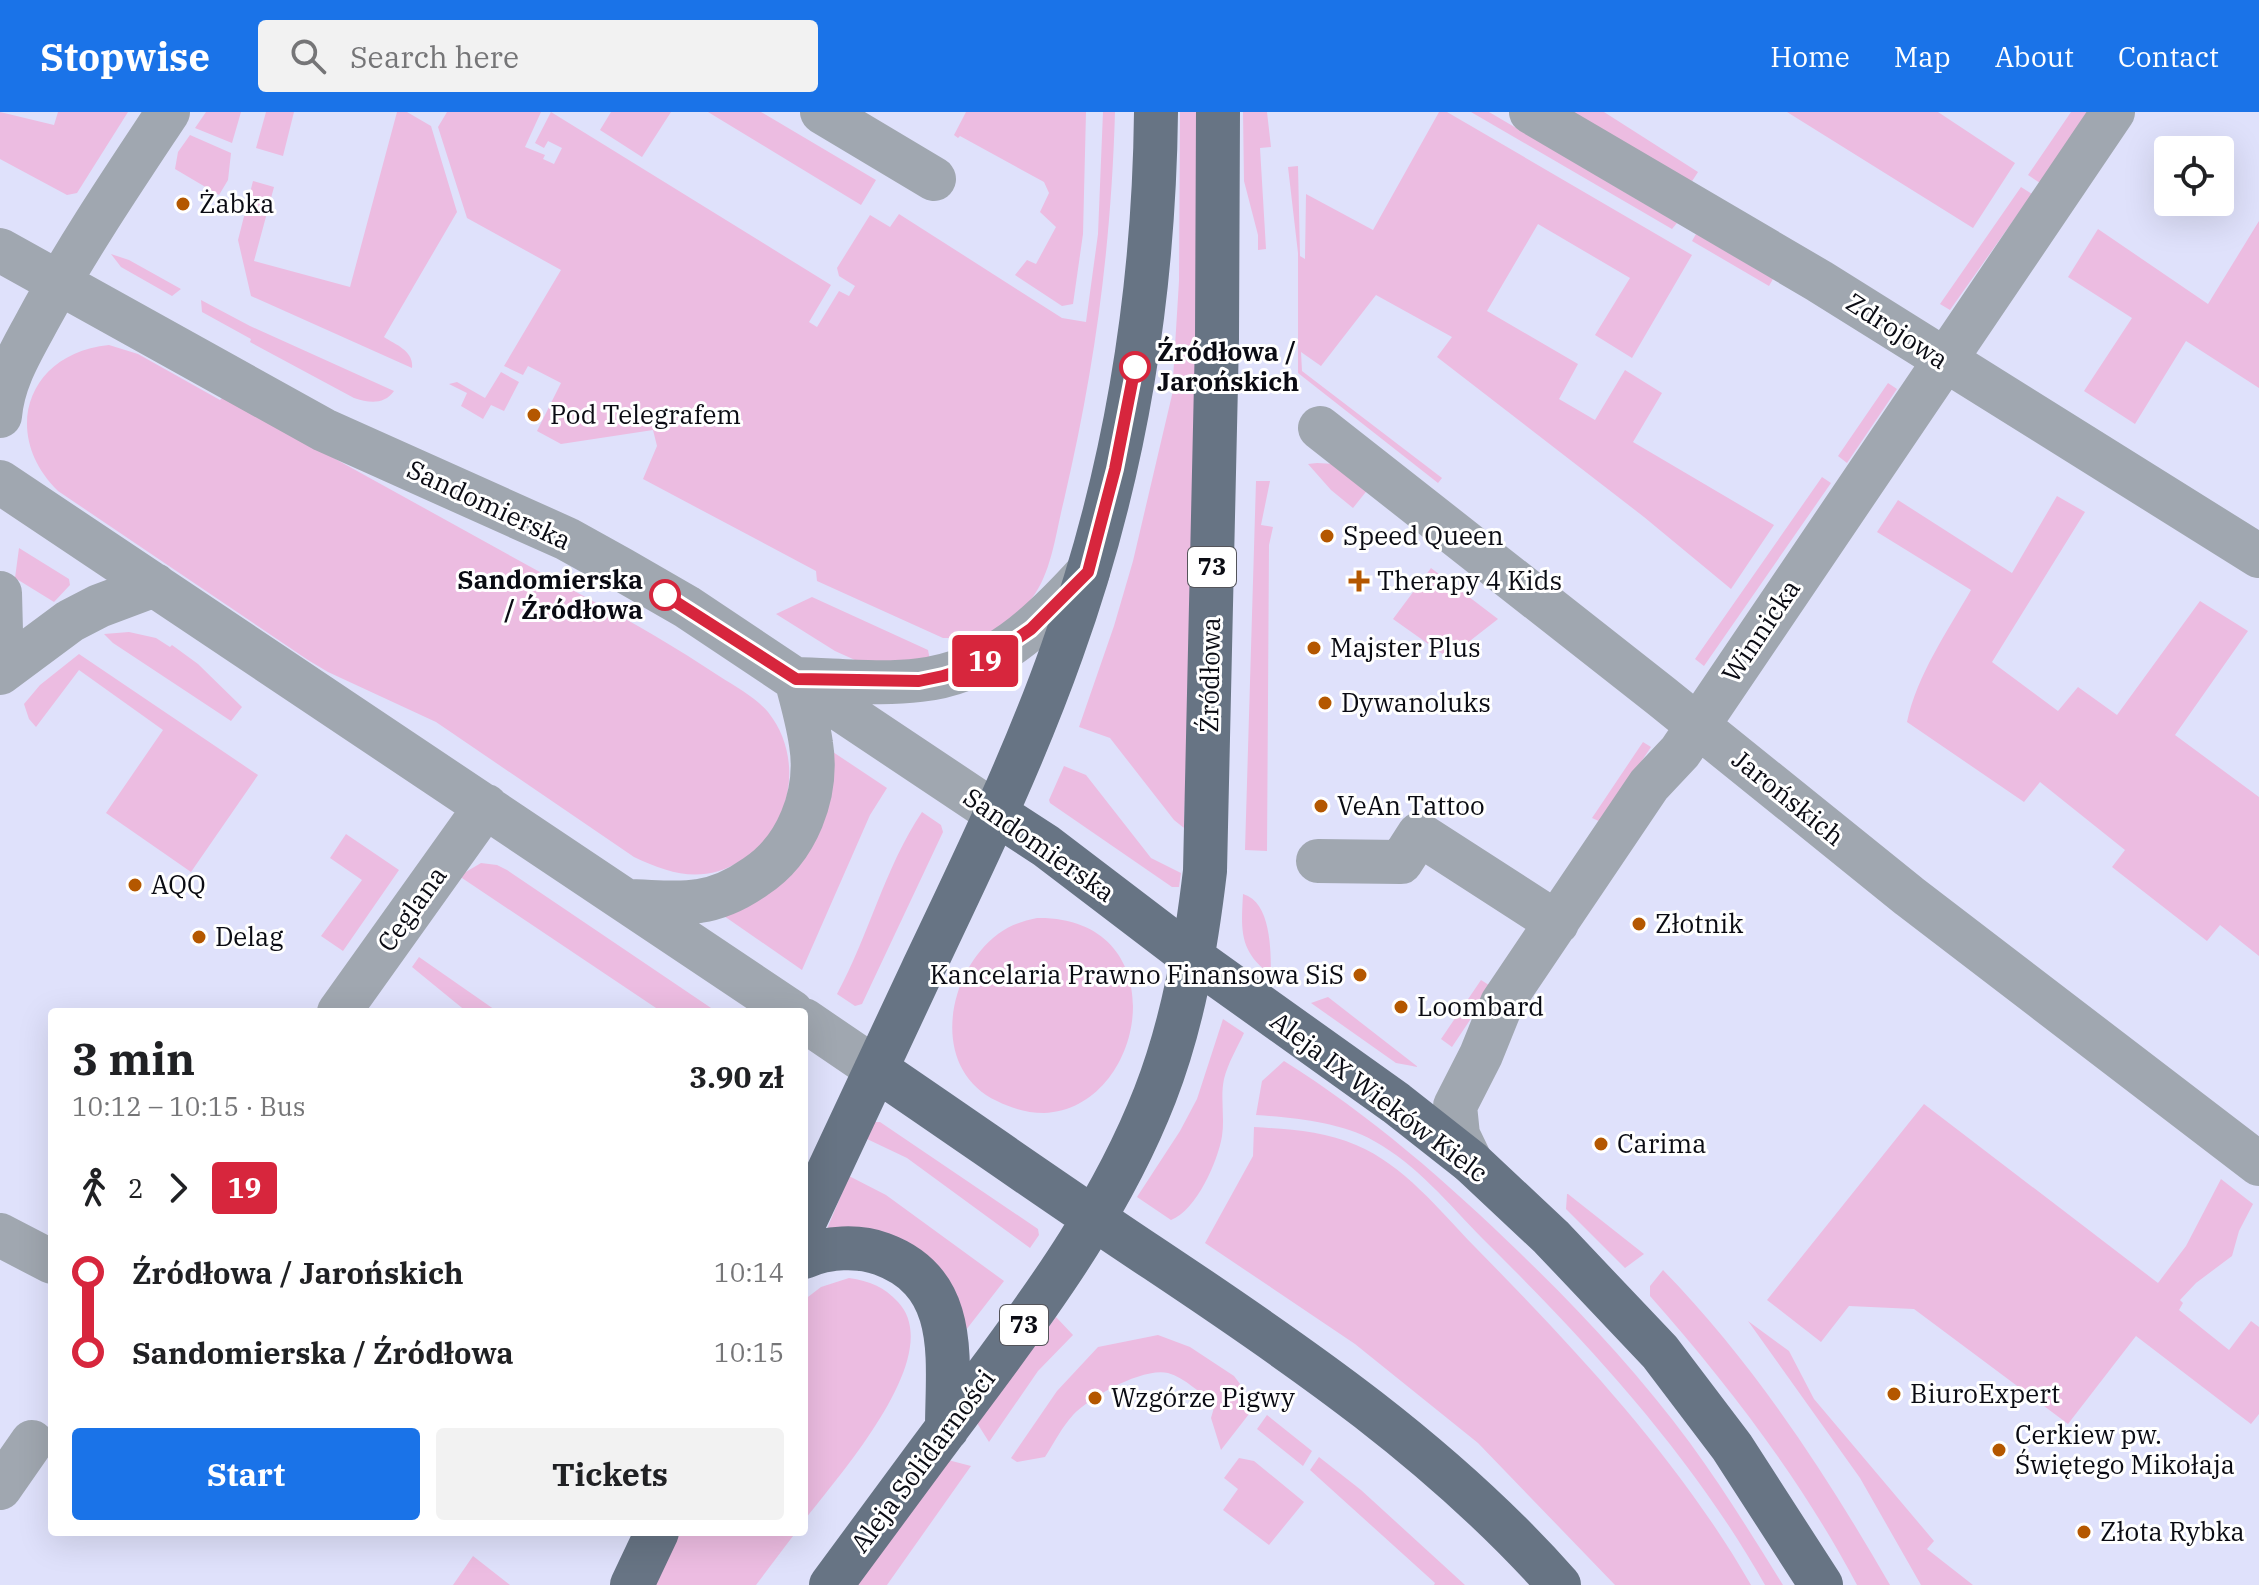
<!DOCTYPE html>
<html lang="en">
<head>
<meta charset="utf-8">
<style>
	:root { --surface:#fff; --page:#f2f2f2; --text:#202124; --muted:#757577; --accent:#1a73e8 }
	body { margin:0; font-family:"IBM Plex Serif",serif; background:var(--page); color:var(--text); height:100vh; display:flex; flex-direction:column; font-size:30px; white-space:nowrap }
	* { box-sizing:border-box; margin:0 }
	p { font-size:26px; color:var(--muted) }
	.icon { flex:none; width:44px; height:44px; fill:none; stroke:currentColor; stroke-width:2; stroke-linecap:round; stroke-linejoin:round }
	.map { position:relative; flex:1; overflow:hidden }
	.sheet { position:absolute; left:48px; top:896px; width:760px; height:528px; display:flex; flex-direction:column; background:var(--surface); border-radius:8px; box-shadow:0 8px 32px #0002 }
	.sheet>* { flex:none }
	.badge { padding:0 16px; border-radius:6px; font-size:28px; line-height:52px }
	.buttons { position:absolute; left:2154px; top:24px; display:grid; gap:16px }
	.buttons a { display:grid; place-items:center; width:80px; height:80px; border-radius:8px; background:var(--surface); box-shadow:0 8px 32px #0002; font-size:40px }
	.map>.badge { position:absolute; translate:-50% -50%; box-shadow:0 0 0 4px #fff }
	.legs { display:flex; align-items:center; gap:12px; height:88px; padding:0 24px; font-size:26px }
	.legs p { margin-inline-start:auto }
	.overview { display:flex; align-items:center; justify-content:space-between; height:136px; padding:0 24px }
	h1 { font-size:44px; font-weight:700; line-height:60px }
	.action { display:flex; gap:16px; margin-top:auto; padding:16px 24px }
	.action a { flex:1; height:92px; border-radius:8px; background:var(--accent); color:#fff; font-size:32px; font-weight:700; line-height:92px; text-align:center }
	.action a+a { background:var(--page); color:var(--text) }
	ul { padding:0 24px; list-style:none }
	li { display:flex; align-items:center; gap:28px; height:80px; font-size:30px }
	li i { display:grid; place-items:center; width:12px; height:100%; margin:0 10px; background:currentColor }
	li i::after { content:''; width:20px; height:20px; margin:-10px; border:6px solid; border-radius:50%; background:var(--surface) }
	li p { margin-inline-start:auto }
	li:first-child i { background:linear-gradient(#0000 50%,currentColor 0) }
	li:last-child i { background:linear-gradient(currentColor 50%,#0000 0) }
	header { display:flex; align-items:center; gap:48px; box-sizing:border-box; height:112px; padding:0 40px; background:var(--accent); color:#fff }
	header strong { font-size:38px }
	nav { display:flex; gap:44px; margin-inline-start:auto; font-size:28px }
	.search { width:560px; height:72px; background:var(--page); display:flex; align-items:center; gap:20px; box-sizing:border-box; padding:0 28px; border-radius:8px; color:var(--muted); font-size:30px }
	.map>svg:first-child { display:block }
	.green { fill:#ecbce1 }
	.lines { fill:none; stroke-linecap:round; stroke-linejoin:round }
	.minor { stroke:#a0a7b0; stroke-width:44 }
	.major { stroke:#677484; stroke-width:44 }
	.line-1-casing { stroke:#fff; stroke-width:18 }
	.line-1 { stroke:#d7263d; stroke-width:12 }
	.poi-dot { fill:#b45700; stroke:#fff; stroke-width:3 }
	.stop-1-dot { fill:#fff; stroke:#d7263d; stroke-width:4 }
	.labels { text-anchor:middle; stroke-width:6; stroke-linejoin:round; paint-order:stroke }
	.shield { fill:#fff; stroke:#54545a; stroke-width:2 }
	.shield-label { font-size:24px; font-weight:bold; fill:#0a0b13 }
	.poi-label { font-size:26px; fill:#0a0b13; stroke:#fff; text-anchor:start }
	.street-label { font-size:26px; fill:#0a0b13; stroke:#fff }
	.stop-label { font-size:26px; font-weight:bold; fill:#0a0b13; stroke:#fff; text-anchor:start }
</style>
</head>
<body>
<header>
<strong>Stopwise</strong>
<div class="search"><svg class="icon" aria-label="search" viewBox="0 0 24 24"><circle cx="10" cy="10" r="6"/><path d="M15 15l6 6"/></svg>Search here</div>
<nav><a>Home</a><a>Map</a><a>About</a><a>Contact</a></nav>
</header>
<div class="map">
<svg width="2259" height="1473" viewBox="0 0 2259 1473">
	<rect width="100%" height="100%" fill="#dfe1fb"/>
	<path class="green" d="M0 0 54 13 58 0H128L77 81 67 83 0 47Z
		M206 0H241L232 31 195 16Z
		M266 0H294L283 44 256 36Z
		M397 0H407L431 14 457 100 384 225C396 233 414 239 412 256L251 184 238 128 253 69 274 75 254 149 350 175Z
		M447 0H541L525 35 545 43 543 47 554 52 562 36 548 29 544 36 535 31 551 0 831 173 809 210 817 215 839 179 849 184 855 174 839 164 837 156 870 103 890 115 899 102 1062 206 1086 210 1098 122 1103 0H1115C1111 136 1095 255 1064 388 1056 419 1052 460 1032 486 1019 504 989 523 971 537L975 526H943L817 469 816 459 643 367 657 334 653 318 561 332 537 319 561 271 528 254 523 263 504 254 561 158 467 106 438 15Z
		M611 0H671L642 45 600 18Z
		M708 0H761L876 68 861 93Z
		M966 0H1086L1083 122 1073 192 1062 194 1015 163 1027 148 1036 152 1056 115 1040 100 1049 81 1044 70 960 24 958 26 954 23Z
		M1180 0H1196L1198 269 1184 716 1174 708 1110 626 1079 615 1114 514 1133 449 1172 283 1179 169Z
		M1243 0H1267L1271 35 1260 36 1266 137 1258 138V123L1244 69Z
		M1439 0H1447L1692 143 1632 246 1595 223 1630 166 1538 112 1487 199 1578 252 1559 287 1595 308 1625 258 1662 281 1633 330 1774 413 1731 477 1644 405 1437 245 1452 225 1376 183 1321 254 1301 240 1302 259 1442 366 1438 371 1298 261V141L1288 55 1298 54 1300 144 1305 147 1306 82 1373 118Z
		M1471 0H1489L1677 111 1672 117Z
		M1559 0H1604L1698 60 1687 77Z
		M1787 0H1938L2015 51 1973 116Z
		M2071 0H2087L2040 71 2028 63Z
		M190 23 231 41 228 68 219 83 175 57 178 40Z
		M2021 75 2032 82 1950 198 1940 192Z
		M2259 109V276L2186 229 2135 312 2084 279 2132 206 2068 165 2098 117 2208 192Z
		M1696 122 1773 167 1769 174 1692 129Z
		M111 142 129 148 181 177 172 184 121 155Z
		M201 188 250 214 394 279C384 293 369 291 354 286L250 230 251 227 202 200Z
		M109 233 138 242 220 288 223 285C345 352 467 420 589 487 634 511 677 536 719 564 736 575 755 585 768 600 805 646 792 717 742 748 704 772 672 763 634 745L436 610 328 560 308 548 58 379C0 322 27 241 109 233Z
		M501 260 519 270 504 299 491 293 483 307 461 294 467 281 449 272 457 270 485 286Z
		M1888 271 1897 277 1847 351 1838 344Z
		M1317 351 1335 352 1369 376 1353 396 1331 378 1308 352Z
		M1822 365 1831 371 1704 554 1695 547Z
		M1256 369H1270L1261 413 1273 415 1269 433 1267 739 1245 738Z
		M2057 384 2085 400 1992 550 2058 599 2078 575 2117 603 2200 489 2248 519 2175 623 2259 685V844L2220 813 2207 829 2112 755 2125 738 2040 670 2024 690 1907 610C1917 563 1947 520 1971 478L1877 420 1898 388 2012 461Z
		M19 436 69 467 70 473 54 490 15 466Z
		M1431 456 1498 507 1448 546 1393 507Z
		M812 485 928 538 931 553 855 548 835 539 776 502Z
		M129 520 156 526 170 535 172 533 198 552 242 595 231 609 113 531 104 522Z
		M79 542 258 663 191 760 106 701 163 618 79 558 36 615 29 607 24 592 40 573Z
		M1643 630 1651 635 1601 710 1592 706Z
		M833 640 887 676 870 703 802 858 724 804C743 793 765 783 783 770 823 740 824 684 833 640Z
		M1064 654 1086 663 1151 746 1181 761 1179 775H1172L1050 691 1049 688Z
		M922 700 941 713 943 720 862 892 855 894 837 882C869 823 885 755 922 700Z
		M346 722 399 758 343 839 321 824 362 768 330 746Z
		M481 751 497 753 507 758 717 900H662L459 764Z
		M1243 782C1271 790 1271 838 1271 863 1239 839 1241 819 1243 782Z
		M1037 806C1179 804 1148 997 1044 1001 1027 1001 1011 996 997 989 929 957 946 861 998 822 1010 813 1023 809 1037 806Z
		M419 845 498 900H467L412 855Z
		M1481 868 1492 875 1452 935 1441 927Z
		M1328 885 1418 955 1396 951 1311 891Z
		M1223 907 1244 921C1237 936 1228 951 1224 967 1220 986 1225 1005 1222 1024 1218 1049 1196 1099 1171 1108L1137 1085 1180 1019 1197 987Z
		M1284 949C1370 1003 1447 1070 1520 1141 1581 1200 1639 1262 1690 1331 1723 1376 1753 1425 1783 1473H1765C1691 1342 1588 1231 1482 1126 1449 1092 1416 1052 1374 1029 1340 1010 1295 1006 1256 1003L1262 969Z
		M1924 992 2158 1171 2186 1134 2221 1067 2253 1092 2239 1119 2232 1144 2196 1171 2180 1188 2183 1191 2179 1198 2229 1238 2251 1209 2259 1215V1302L2251 1312 2136 1224 2068 1312 1914 1197 1849 1194 1821 1230 1767 1188Z
		M875 1010H880L1038 1117 1039 1123 1030 1136 907 1046 867 1027Z
		M1254 1015C1287 1017 1325 1019 1356 1033 1404 1053 1439 1098 1475 1135 1577 1239 1678 1346 1751 1473H1615L1478 1331 1355 1232 1205 1131 1253 1044Z
		M849 1064 886 1083 1004 1169 966 1218 908 1131 884 1120 827 1117Z
		M1567 1082H1568L1644 1142 1625 1156 1566 1097Z
		M1663 1158C1753 1250 1826 1362 1890 1473H1857C1802 1369 1728 1272 1650 1184V1174Z
		M849 1166C870 1169 884 1175 898 1190 948 1243 837 1365 804 1409V1188L821 1175Z
		M1056 1205 1073 1223 1038 1259 989 1330 977 1311Z
		M1748 1209 1789 1239 1814 1287 1934 1429 1927 1437 1973 1473H1921L1860 1366Z
		M1158 1223 1190 1235 1234 1264 1256 1293 1221 1338 1211 1306 1215 1292C1201 1282 1185 1266 1168 1261 1143 1255 1090 1285 1073 1303 1062 1315 1054 1331 1045 1345L1017 1350 1011 1346 1057 1279 1098 1235Z
		M1267 1303 1312 1339 1303 1354 1257 1317Z
		M1319 1345 1361 1378 1465 1473H1434L1435 1471 1310 1358Z
		M1239 1346 1254 1349 1304 1390 1269 1433 1223 1398 1238 1377 1224 1366Z
		M948 1348 971 1354 887 1473H856Z
		M680 1420H796L756 1473H655Z
		M473 1444 510 1473H453Z"/>
	<g class="lines">
		<path class="minor" d="M822 0 934 67
			M1531 0 1819 169 2259 444
			M0 138 324 318 567 427 621 457 687 495 997 702
			M0 304C3 268 21 240 38 208 77 136 123 68 168 0
			M1320 316 1661 584 1909 784 2259 1052
			M0 370 792 900
			M0 481 2 558
			M0 561 70 509 99 494 155 473
			M796 567C837 568 880 573 920 568 992 560 1042 511 1088 460
			M1318 749 1401 750 1419 722 1557 811
			M626 789C650 789 676 793 699 789 720 786 738 777 755 765 797 738 819 682 811 632 808 610 802 589 796 567
			M339 900 486 694
			M804 908 876 957
			M1471 1050 1458 1023 1455 994 1481 943 1502 891 1649 673 1680 640 2113 0
			M0 1123 52 1150
			M0 1376 32 1330"/>
		<path class="major" d="M997 702 1046 734 1193 846 1396 991 1471 1050 1551 1125 1660 1240 1732 1335 1821 1473
			M876 957C969 1020 1062 1086 1156 1148 1300 1244 1443 1342 1559 1473
			M804 1111C843 1027 882 943 922 859 972 754 1023 649 1062 539 1124 367 1154 183 1156 0
			M804 1145C827 1135 858 1133 882 1142 961 1171 947 1249 947 1317
			M632 1473 657 1420
			M831 1473C881 1405 932 1336 983 1268 1050 1178 1114 1088 1155 983 1183 911 1196 835 1205 759L1217 227 1218 0"/>
	</g>
	<g class="lines">
		<defs>
			<path id="line-1" d="M665 483 796 567 919 569 943 564 979 553 1031 517 1088 460 1115 357 1135 255"/>
		</defs>
		<use href="#line-1" class="line-1-casing"/>
		<use href="#line-1" class="line-1"/>
	</g>
	<g class="poi-dot">
		<circle cx="183" cy="92" r="8"/>
		<circle cx="534" cy="303" r="8"/>
		<circle cx="1327" cy="424" r="8"/>
		<path d="M1355 457h8v8h8v8h-8v8h-8v-8h-8v-8h8z"/>
		<circle cx="1314" cy="536" r="8"/>
		<circle cx="1325" cy="591" r="8"/>
		<circle cx="1321" cy="694" r="8"/>
		<circle cx="135" cy="773" r="8"/>
		<circle cx="1639" cy="812" r="8"/>
		<circle cx="199" cy="825" r="8"/>
		<circle cx="1360" cy="863" r="8"/>
		<circle cx="1401" cy="895" r="8"/>
		<circle cx="1601" cy="1032" r="8"/>
		<circle cx="1894" cy="1282" r="8"/>
		<circle cx="1095" cy="1286" r="8"/>
		<circle cx="1999" cy="1338" r="8"/>
		<circle cx="2084" cy="1420" r="8"/>
	</g>
	<g class="stop-1-dot">
		<circle cx="1135" cy="255" r="14"/>
		<circle cx="665" cy="483" r="14"/>
	</g>
	<g class="labels">
		<g class="shield">
			<rect x="1188" y="435" width="48" height="40" rx="6"/>
			<rect x="1000" y="1193" width="48" height="40" rx="6"/>
		</g>
		<g class="shield-label">
			<text x="1212" y="463">73</text>
			<text x="1024" y="1221">73</text>
		</g>
		<g class="poi-label">
			<text x="199" y="101">Żabka</text>
			<text x="550" y="312">Pod Telegrafem</text>
			<text x="1343" y="433">Speed Queen</text>
			<text x="1377" y="478">Therapy 4 Kids</text>
			<text x="1330" y="545">Majster Plus</text>
			<text x="1341" y="600">Dywanoluks</text>
			<text x="1337" y="703">VeAn Tattoo</text>
			<text x="151" y="782">AQQ</text>
			<text x="1655" y="821">Złotnik</text>
			<text x="215" y="834">Delag</text>
			<text x="1344" y="872" text-anchor="end">Kancelaria Prawno Finansowa SiS</text>
			<text x="1417" y="904">Loombard</text>
			<text x="1617" y="1041">Carima</text>
			<text x="1910" y="1291">BiuroExpert</text>
			<text x="1111" y="1295">Wzgórze Pigwy</text>
			<text x="2015" y="1332">Cerkiew pw.<tspan x="2015" dy="30">Świętego Mikołaja</tspan></text>
			<text x="2100" y="1429">Złota Rybka</text>
		</g>
		<g class="street-label">
			<text transform="translate(1897 219) rotate(33)" y="9">Zdrojowa</text>
			<text transform="translate(489 393) rotate(25)" y="9">Sandomierska</text>
			<text transform="translate(1761 519) rotate(-56)" y="9">Winnicka</text>
			<text transform="translate(1210 563) rotate(-89)" y="9">Źródłowa</text>
			<text transform="translate(1788 686) rotate(39)" y="9">Jarońskich</text>
			<text transform="translate(1039 733) rotate(35)" y="9">Sandomierska</text>
			<text transform="translate(412 797) rotate(-54)" y="9">Ceglana</text>
			<text transform="translate(1379 985) rotate(37)" y="9">Aleja IX Wieków Kielc</text>
			<text transform="translate(923 1349) rotate(-53)" y="9">Aleja Solidarności</text>
		</g>
		<g class="stop-label">
			<text x="1157" y="249">Źródłowa /<tspan x="1157" dy="30">Jarońskich</tspan></text>
			<text x="643" y="477" text-anchor="end">Sandomierska<tspan x="643" dy="30">/ Źródłowa</tspan></text>
		</g>
	</g>
</svg>
<div class="buttons">
<a><svg class="icon" aria-label="locate" viewBox="0 0 24 24"><circle cx="12" cy="12" r="6"/><path d="M12 2v4M12 18v4M2 12h4M18 12h4"/></svg></a>
</div>
<b class="badge" style="left:985px;top:549px;background:#d7263d;color:#fff">19</b>
<section class="sheet">
<div class="overview"><div><h1>3 min</h1><p>10:12 – 10:15 · Bus</p></div><b>3.90 zł</b></div>
<div class="legs"><svg class="icon" aria-label="walk" viewBox="0 0 24 24"><circle cx="13" cy="4" r="2"/><path d="M13 8l-2 6 4 7M11 14l-3 7M7 12l3-4h3l4 4"/></svg>2<svg class="icon" aria-label="forward" viewBox="0 0 24 24"><path d="M9 5l7 7-7 7"/></svg><b class="badge" style="background:#d7263d;color:#fff">19</b></div>
<ul>
<li><i style="color:#d7263d"></i><b>Źródłowa / Jarońskich</b><p>10:14</p></li>
<li><i style="color:#d7263d"></i><b>Sandomierska / Źródłowa</b><p>10:15</p></li>
</ul>
<div class="action"><a>Start</a><a>Tickets</a></div>
</section>
</div>
</body>
</html>
